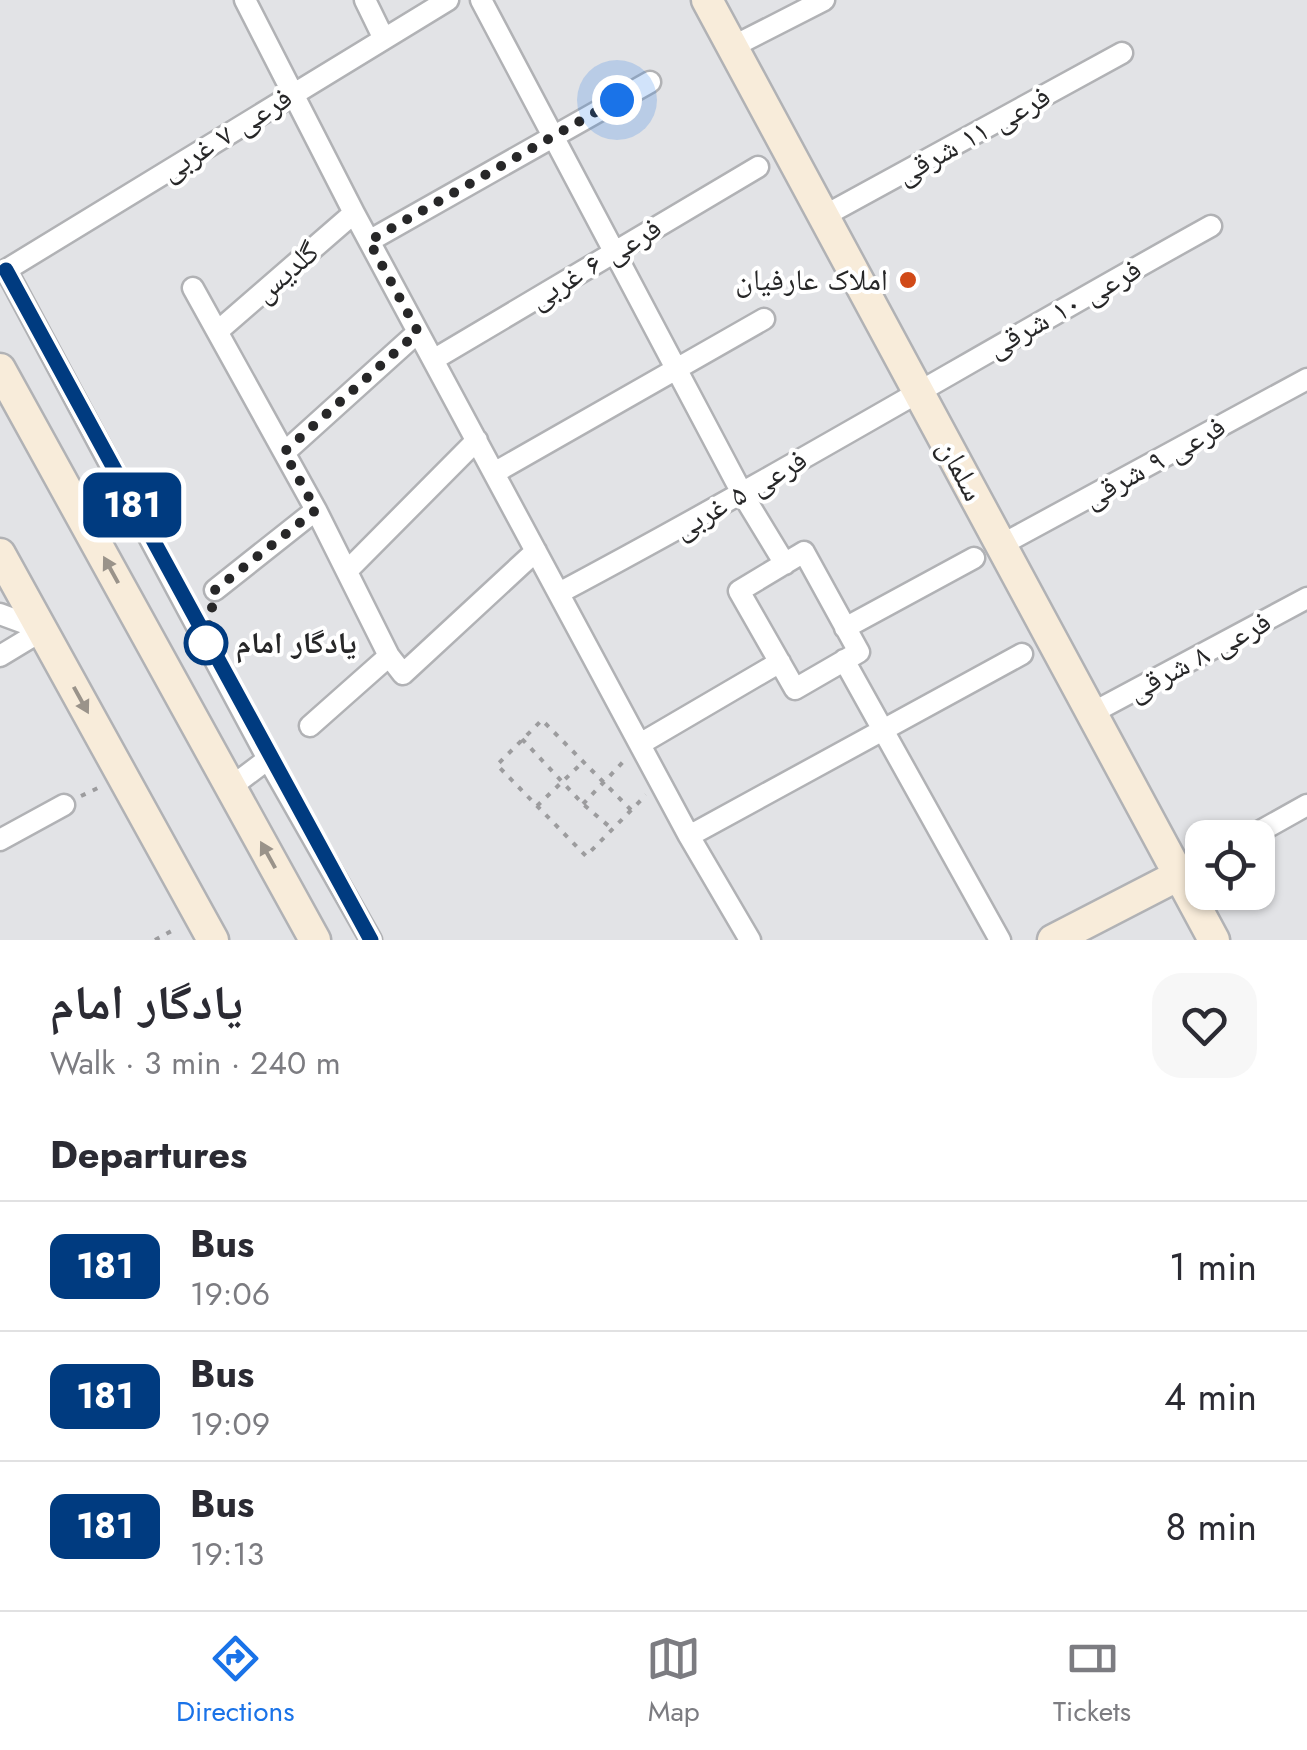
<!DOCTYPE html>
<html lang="en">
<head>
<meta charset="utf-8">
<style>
	:root { --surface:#fff; --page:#f7f7f7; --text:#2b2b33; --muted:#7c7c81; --line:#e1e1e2; --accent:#1a73e8 }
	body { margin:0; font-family:Jost,"Noto Naskh Arabic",sans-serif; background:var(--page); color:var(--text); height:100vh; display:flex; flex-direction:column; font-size:38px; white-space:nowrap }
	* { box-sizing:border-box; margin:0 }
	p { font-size:32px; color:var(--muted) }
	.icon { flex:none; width:55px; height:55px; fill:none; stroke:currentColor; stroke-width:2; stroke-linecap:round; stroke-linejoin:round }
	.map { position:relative; height:940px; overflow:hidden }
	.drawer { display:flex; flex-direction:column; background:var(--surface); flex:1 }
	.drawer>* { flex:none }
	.badge { padding:0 20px; border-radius:15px; font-size:35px; line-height:65px }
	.buttons { position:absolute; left:1185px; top:820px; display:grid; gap:20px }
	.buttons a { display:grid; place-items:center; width:90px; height:90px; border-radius:20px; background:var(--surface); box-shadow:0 2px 8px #0004; font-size:50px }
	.you { position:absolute; width:50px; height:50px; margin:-25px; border:8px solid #fff; border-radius:50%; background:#1a73e8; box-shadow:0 0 0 15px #1a73e833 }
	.map>.badge { position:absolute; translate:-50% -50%; box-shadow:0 0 0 5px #fff }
	h2 { padding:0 50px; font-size:38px; line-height:90px }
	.round { display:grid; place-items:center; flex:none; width:105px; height:105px; border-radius:30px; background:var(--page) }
	.summary { display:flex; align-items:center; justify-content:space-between; height:170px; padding:0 50px }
	h1 { font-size:48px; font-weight:800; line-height:75px }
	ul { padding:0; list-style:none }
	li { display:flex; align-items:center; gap:30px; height:130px; padding:0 50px; border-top:2px solid var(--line) }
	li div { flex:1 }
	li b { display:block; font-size:38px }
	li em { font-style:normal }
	li .badge { min-width:110px; font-weight:700; text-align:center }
	.dock { display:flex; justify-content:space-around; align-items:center; height:140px; border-top:2px solid var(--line); background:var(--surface); font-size:28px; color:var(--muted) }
	.dock a { display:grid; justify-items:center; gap:5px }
	.dock .active { color:var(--accent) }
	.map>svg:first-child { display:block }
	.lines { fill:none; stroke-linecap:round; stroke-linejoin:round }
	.street-casing { stroke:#b1b2b5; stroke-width:25 }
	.secondary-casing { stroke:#b1b2b5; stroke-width:35 }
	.path { stroke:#9c9c9e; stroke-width:4; stroke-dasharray:5 8; stroke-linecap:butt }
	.street { stroke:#fff; stroke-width:20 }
	.secondary { stroke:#f8ecda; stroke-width:30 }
	.oneway { fill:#9a938a }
	.line-casing { stroke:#fff; stroke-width:22 }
	.line { stroke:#003b80; stroke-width:15 }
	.walk { stroke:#272728; stroke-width:10; stroke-dasharray:0 18 }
	.poi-dot { fill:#d14a18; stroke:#fff; stroke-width:4 }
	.stop-dot { fill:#fff; stroke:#003b80; stroke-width:5 }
	.labels { text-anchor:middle; stroke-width:8; stroke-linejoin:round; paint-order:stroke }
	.street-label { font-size:30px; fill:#272728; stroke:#fff }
	.poi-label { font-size:30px; fill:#272728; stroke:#fff; text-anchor:end }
	.stop-label { font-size:30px; font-weight:bold; fill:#272728; stroke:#fff; text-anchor:start }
</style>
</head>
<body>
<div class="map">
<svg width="1307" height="940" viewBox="0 0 1307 940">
	<rect width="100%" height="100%" fill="#e2e3e6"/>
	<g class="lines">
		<defs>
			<path id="street" d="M245 0 354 213 689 836 750 940
				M365 0 384 39
				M481 0 743 495 785 564
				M732 47 824 0
				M824 216 1122 53
				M369 241 650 82
				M193 288 316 510 389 656 403 674 536 551
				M218 331 354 213
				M433 360 758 167
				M285 452 418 332
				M494 473 764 319
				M1001 545 1307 379
				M804 552 859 652 795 689 739 591Z
				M347 571 477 440
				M215 590 316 510
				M559 593C779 476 993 347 1211 226
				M0 614 43 630
				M845 628 974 558
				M0 656 43 630
				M844 660 1000 940
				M1092 713 1307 598
				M310 726 389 656
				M640 744 780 662
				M268 759 371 940
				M231 787 268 759 6 270 448 0
				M689 836 1022 654
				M1248 838 1307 805
				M0 840 64 805
				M1179 875 1202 862"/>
			<path id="secondary" d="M707 0 1214 940
				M0 369 315 940
				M0 554 213 940
				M1053 940 1179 875"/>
		</defs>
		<use href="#street" class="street-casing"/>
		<use href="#secondary" class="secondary-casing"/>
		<path class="path" d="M522 739 583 804 611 828
			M81 796 100 787
			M583 804 623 762
			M537 806 584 761
			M631 810 542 720 497 765 586 856 646 795
			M155 940 177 928"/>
		<use href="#street" class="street"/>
		<use href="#secondary" class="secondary"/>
	</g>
	<defs><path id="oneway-solid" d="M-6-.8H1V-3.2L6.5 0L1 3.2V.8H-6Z" transform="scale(2.5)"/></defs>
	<g class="oneway">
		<use href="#oneway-solid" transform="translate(111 570) rotate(-119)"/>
		<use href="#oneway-solid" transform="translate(81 700) rotate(61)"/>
		<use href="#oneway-solid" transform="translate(268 855) rotate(-119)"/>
	</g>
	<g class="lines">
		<defs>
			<path id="line" d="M6 270 371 940"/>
		</defs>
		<use href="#line" class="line-casing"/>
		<use href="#line" class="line"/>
		<path class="walk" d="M206 643 215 590 316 510 284 452 418 332 369 241 617 100"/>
	</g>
	<circle class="poi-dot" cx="908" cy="280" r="10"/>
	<circle class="stop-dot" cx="206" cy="643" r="20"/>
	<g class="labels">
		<g class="street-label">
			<text transform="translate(226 134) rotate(-32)" y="10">فرعی ۷ غربی</text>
			<text transform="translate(973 135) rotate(-29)" y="10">فرعی ۱۱ شرقی</text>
			<text transform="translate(595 263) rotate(-31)" y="10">فرعی ۶ غربی</text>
			<text transform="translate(286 272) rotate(-41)" y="10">گلدیس</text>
			<text transform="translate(1064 308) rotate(-29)" y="10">فرعی ۱۰ شرقی</text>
			<text transform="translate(1154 462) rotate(-29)" y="10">فرعی ۹ شرقی</text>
			<text transform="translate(961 470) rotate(62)" y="10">سلمان</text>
			<text transform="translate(740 494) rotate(-30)" y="10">فرعی ۵ غربی</text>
			<text transform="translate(1199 656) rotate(-28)" y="10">فرعی ۸ شرقی</text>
		</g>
		<g class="poi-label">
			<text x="888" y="290">املاک عارفیان</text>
		</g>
		<g class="stop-label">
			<text x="236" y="653">یادگار امام</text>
		</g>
	</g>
</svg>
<div class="buttons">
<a><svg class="icon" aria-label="locate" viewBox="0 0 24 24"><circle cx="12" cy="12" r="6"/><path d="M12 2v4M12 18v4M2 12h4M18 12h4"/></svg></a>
</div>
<div class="you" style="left:617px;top:100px"></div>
<b class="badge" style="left:132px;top:505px;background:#003b80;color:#fff">181</b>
</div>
<section class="drawer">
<div class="summary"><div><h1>یادگار امام</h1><p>Walk · 3 min · 240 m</p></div><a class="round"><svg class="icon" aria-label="heart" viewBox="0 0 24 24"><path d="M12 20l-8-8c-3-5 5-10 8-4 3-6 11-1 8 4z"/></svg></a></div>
<h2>Departures</h2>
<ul>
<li><span class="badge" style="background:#003b80;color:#fff">181</span><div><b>Bus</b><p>19:06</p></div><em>1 min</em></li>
<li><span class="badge" style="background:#003b80;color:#fff">181</span><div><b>Bus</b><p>19:09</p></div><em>4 min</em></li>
<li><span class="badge" style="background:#003b80;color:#fff">181</span><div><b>Bus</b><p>19:13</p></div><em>8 min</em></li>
</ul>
</section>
<nav class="dock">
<a class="active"><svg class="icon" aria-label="directions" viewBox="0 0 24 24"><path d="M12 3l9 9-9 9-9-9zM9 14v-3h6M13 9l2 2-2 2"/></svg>Directions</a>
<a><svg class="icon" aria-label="map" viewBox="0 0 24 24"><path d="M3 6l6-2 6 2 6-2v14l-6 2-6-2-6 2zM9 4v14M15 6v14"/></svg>Map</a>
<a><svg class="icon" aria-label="tickets" viewBox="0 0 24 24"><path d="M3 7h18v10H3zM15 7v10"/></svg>Tickets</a>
</nav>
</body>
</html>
